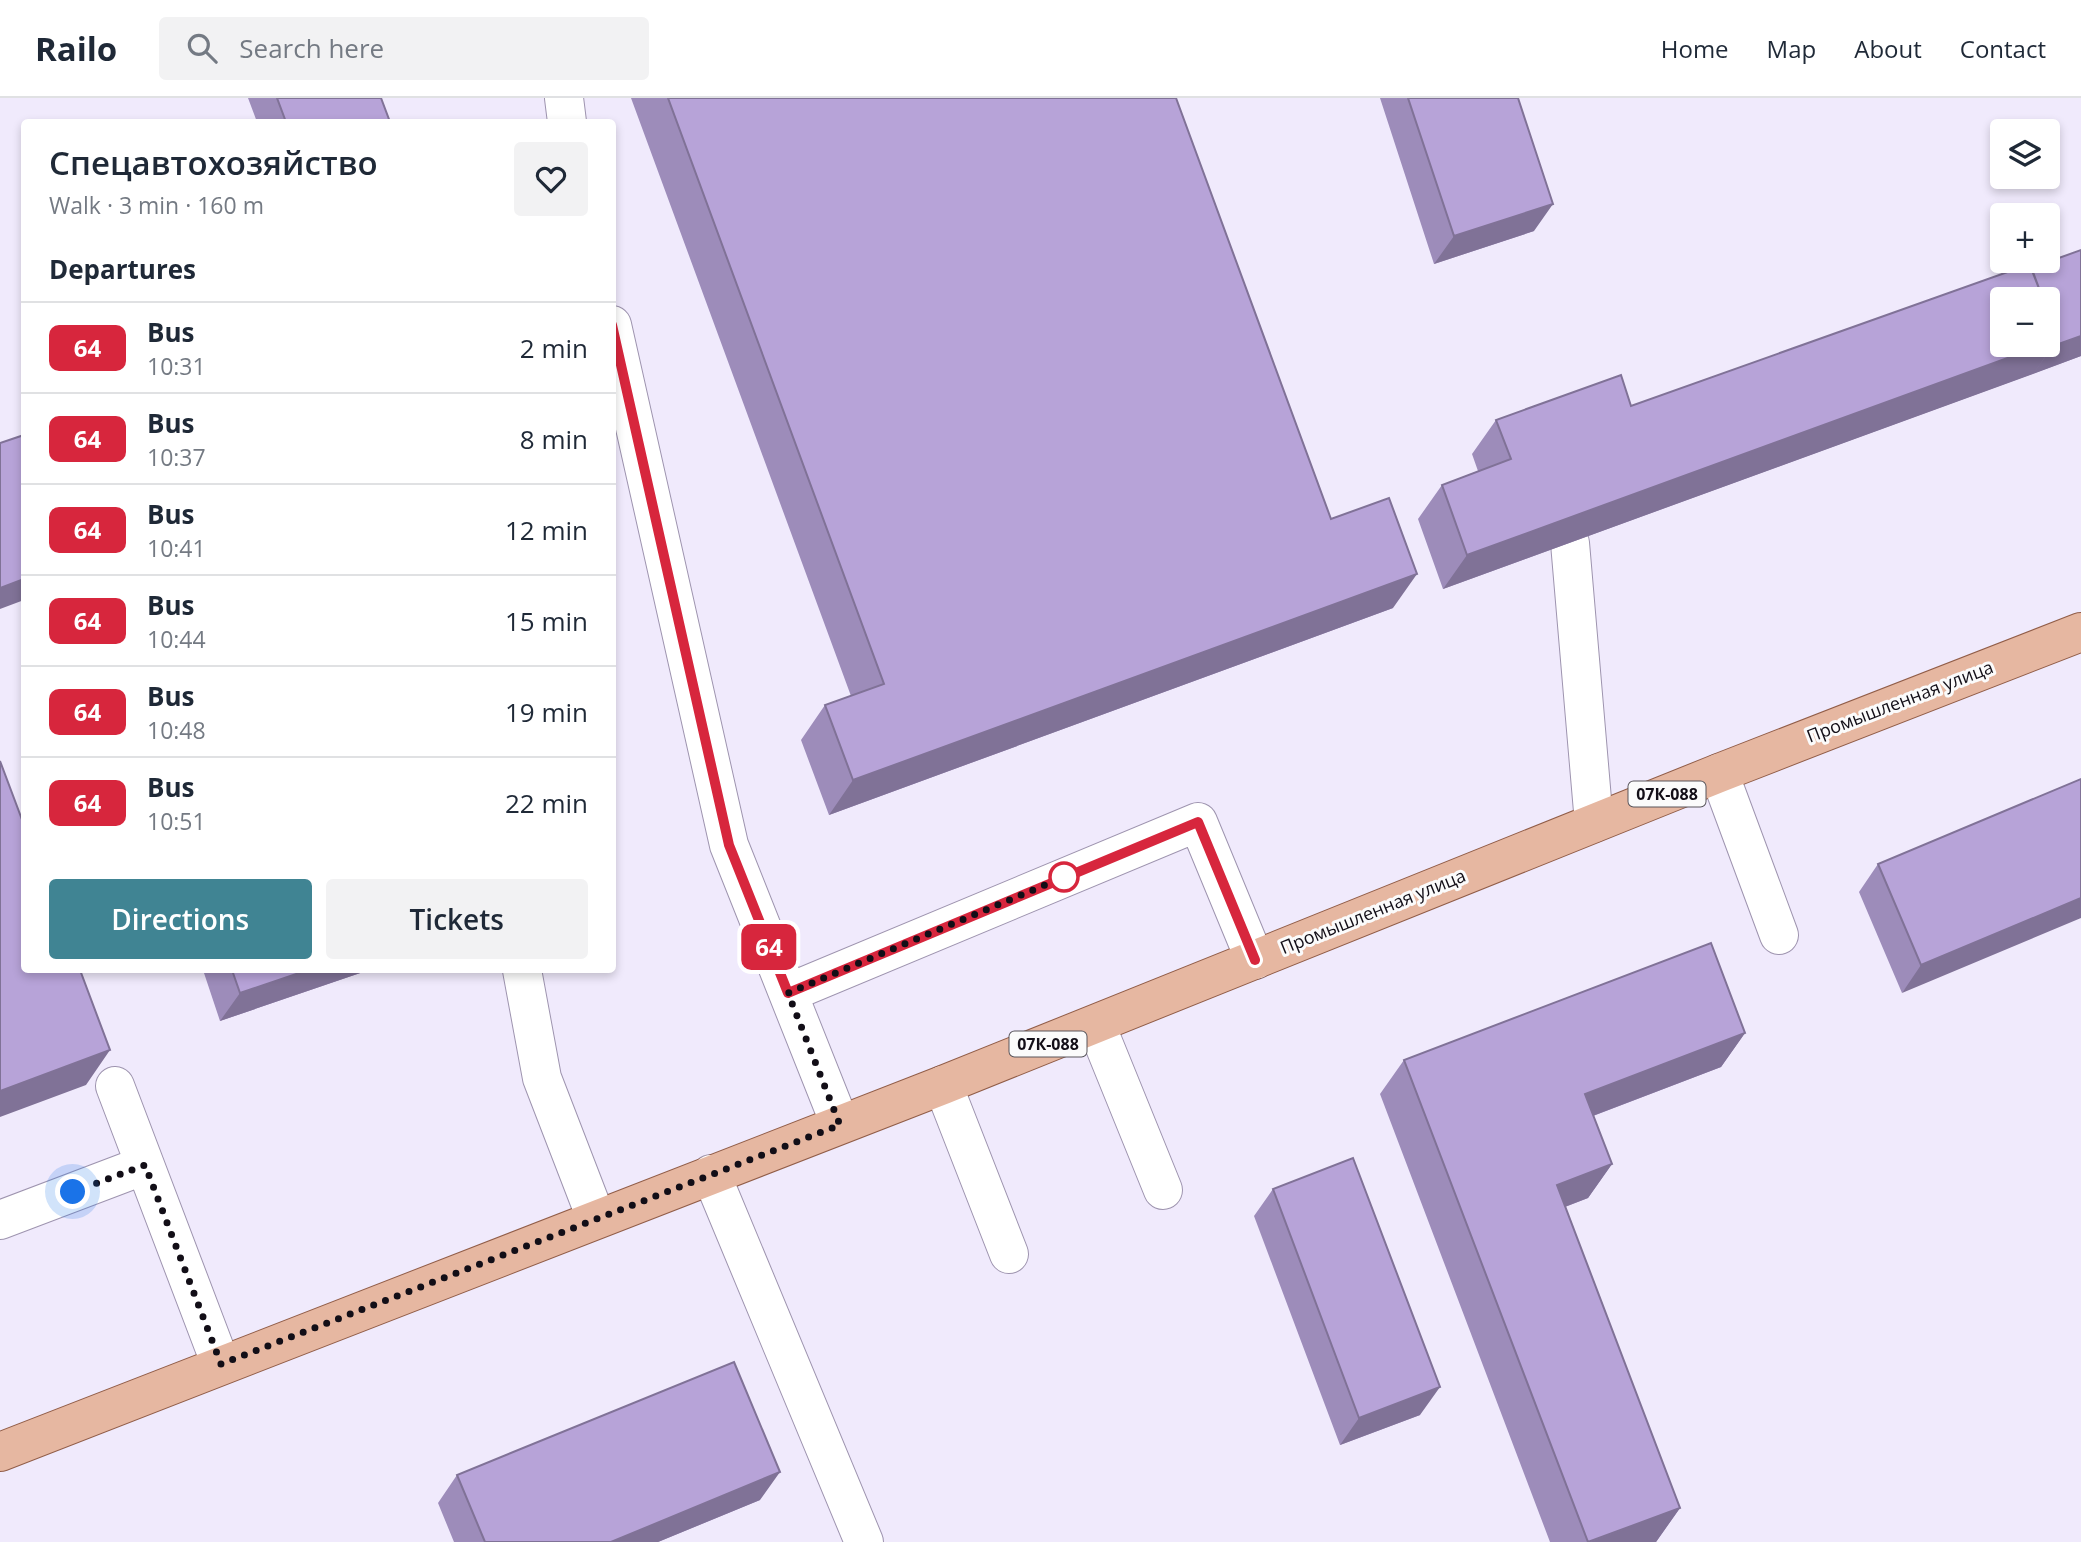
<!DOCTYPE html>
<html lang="en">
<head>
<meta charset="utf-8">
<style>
	:root { --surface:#fff; --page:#f2f2f3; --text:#1f2937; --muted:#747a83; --line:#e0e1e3; --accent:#408493 }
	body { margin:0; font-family:"Open Sans",sans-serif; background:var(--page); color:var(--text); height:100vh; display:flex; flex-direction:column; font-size:26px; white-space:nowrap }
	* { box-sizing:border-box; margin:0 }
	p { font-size:23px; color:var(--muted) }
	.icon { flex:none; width:38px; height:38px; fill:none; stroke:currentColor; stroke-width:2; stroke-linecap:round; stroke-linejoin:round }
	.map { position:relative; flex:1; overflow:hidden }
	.sheet { position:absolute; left:21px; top:21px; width:595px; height:854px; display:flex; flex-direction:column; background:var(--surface); border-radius:7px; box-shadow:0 4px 10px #0003 }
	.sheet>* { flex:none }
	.badge { padding:0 14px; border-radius:10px; font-size:24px; line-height:46px }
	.controls { position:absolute; left:1990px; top:21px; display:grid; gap:14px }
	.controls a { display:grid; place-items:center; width:70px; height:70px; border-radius:7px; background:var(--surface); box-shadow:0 4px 10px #0003; font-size:35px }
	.you { position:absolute; width:35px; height:35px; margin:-18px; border:5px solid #fff; border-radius:50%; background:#1a73e8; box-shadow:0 0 0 10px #1a73e833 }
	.map>.badge { position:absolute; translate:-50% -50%; box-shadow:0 0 0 4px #fff }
	h2 { padding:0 28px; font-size:26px; line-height:63px }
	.round { display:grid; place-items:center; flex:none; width:74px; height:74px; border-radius:7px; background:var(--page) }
	.headline { display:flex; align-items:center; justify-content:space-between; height:119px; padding:0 28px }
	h1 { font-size:33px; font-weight:600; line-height:52px }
	.action { display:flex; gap:14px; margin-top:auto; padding:14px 28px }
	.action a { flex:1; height:80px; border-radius:7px; background:var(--accent); color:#fff; font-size:28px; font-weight:600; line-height:80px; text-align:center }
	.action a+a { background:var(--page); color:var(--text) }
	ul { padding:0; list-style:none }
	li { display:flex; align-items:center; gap:21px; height:91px; padding:0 28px; border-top:2px solid var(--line) }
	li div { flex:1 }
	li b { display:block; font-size:26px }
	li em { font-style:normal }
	li .badge { min-width:77px; font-weight:700; text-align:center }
	header { display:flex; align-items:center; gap:42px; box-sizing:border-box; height:98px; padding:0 35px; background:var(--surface); border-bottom:2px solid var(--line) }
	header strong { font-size:33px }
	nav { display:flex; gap:38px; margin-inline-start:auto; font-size:24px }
	.search { width:490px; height:63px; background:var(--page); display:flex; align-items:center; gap:18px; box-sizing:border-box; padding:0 24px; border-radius:7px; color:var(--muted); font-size:26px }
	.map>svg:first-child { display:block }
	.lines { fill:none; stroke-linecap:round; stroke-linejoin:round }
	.minor-casing { stroke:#9e94af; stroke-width:40 }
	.major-casing { stroke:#915d48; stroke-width:40 }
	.minor { stroke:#fff; stroke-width:38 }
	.major { stroke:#e6b7a1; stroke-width:38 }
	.wall { fill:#9d8cba }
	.shaded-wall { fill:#807297 }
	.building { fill:#b7a3d8; stroke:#807297; stroke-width:2 }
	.line-casing { stroke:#fff; stroke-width:16 }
	.line { stroke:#d7263d; stroke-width:10 }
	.walk { stroke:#120e17; stroke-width:7; stroke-dasharray:0 12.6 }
	.stop-dot { fill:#fff; stroke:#d7263d; stroke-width:3.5 }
	.labels { text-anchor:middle; stroke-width:6; stroke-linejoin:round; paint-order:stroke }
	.shield { fill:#fbfbfb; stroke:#58555b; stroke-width:2 }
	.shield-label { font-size:16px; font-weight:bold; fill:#120e17 }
	.street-label { font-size:18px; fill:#120e17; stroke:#fbfbfb }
</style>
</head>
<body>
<header>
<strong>Railo</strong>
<div class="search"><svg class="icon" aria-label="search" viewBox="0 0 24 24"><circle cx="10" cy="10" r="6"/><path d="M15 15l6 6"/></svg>Search here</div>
<nav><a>Home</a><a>Map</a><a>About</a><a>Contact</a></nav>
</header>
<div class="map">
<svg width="2081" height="1444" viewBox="0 0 2081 1444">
	<rect width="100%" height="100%" fill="#f0eafc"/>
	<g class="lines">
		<defs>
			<path id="minor" d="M564 0 567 24
				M612 227 729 747 840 1026
				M1570 445 1594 725
				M1719 675 1779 837
				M522 872 542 980 596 1120
				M788 895 1198 724 1255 862
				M1096 927 1163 1092
				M943 987 1009 1156
				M115 988 221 1267
				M711 1076 864 1444
				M0 1122 145 1067"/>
			<path id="major" d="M0 1354 943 987 1719 675 2081 534"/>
		</defs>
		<use href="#minor" class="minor-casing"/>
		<use href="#major" class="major-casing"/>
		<use href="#minor" class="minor"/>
		<use href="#major" class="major"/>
	</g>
	<path class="wall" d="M248 0H381L390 24H257Z
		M631 0H1176L1331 421 1393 510 829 717 801 642 825 607 851 598Z
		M1380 0H1518L1534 133 1434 166Z
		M2031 170 2081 258 1443 491 1418 421 1442 387 1478 373 1472 356 1496 322 1631 308Z
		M2081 681 1902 895 1859 794 1878 766Z
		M203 872H369L220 923Z
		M1745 935 1721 969 1593 1018 1612 1066 1588 1100 1565 1109 1680 1410 1656 1444H1550L1380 996 1404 962Z
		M1273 1091 1420 1317 1340 1347 1254 1118Z
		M457 1377 760 1402 658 1444H454L438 1405Z"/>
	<path class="shaded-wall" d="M1553 106 1534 133 1434 166 1454 138Z
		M2081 238V258L2033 276 2053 248Z
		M2057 242 2033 276 1443 491 1467 457 2043 247H2048V245Z
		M1417 476 1393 510 829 717 853 682Z
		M24 481V502L0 511V490Z
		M2081 800V820L1902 895 1921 867Z
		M308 872H369L220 923 240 895Z
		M1745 935 1721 969 1561 1030 1585 996Z
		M110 952 86 987 0 1019V993Z
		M1612 1066 1588 1100 1533 1121 1557 1087Z
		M1440 1289 1420 1317 1340 1347 1359 1320Z
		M780 1374 760 1402 658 1444H611Z
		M1680 1410 1656 1444H1590Z"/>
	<path class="building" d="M277 0H381L390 24H286Z
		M668 0H1176L1331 421 1389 400 1417 476 853 682 825 607 884 586Z
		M1408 0H1518L1553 106 1454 138Z
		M2081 152V238L2053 248 2057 242 2048 214V201H2043L2031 170Z
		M2030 166 2043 201H2002V247H2043L1467 457 1442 387 1511 361 1496 322 1621 277 1631 308Z
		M2048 214 2057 242 2048 245Z
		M24 337V481L0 490V345Z
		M0 663 24 727V872H80L110 952 0 993Z
		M2081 681V800L1921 867 1878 766Z
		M1711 845 1745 935 1585 996 1612 1066 1557 1087 1680 1410 1588 1444 1404 962Z
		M232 872H308L240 895Z
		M1353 1060 1440 1289 1359 1320 1273 1091Z
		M734 1264 780 1374 611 1444H485L457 1377Z"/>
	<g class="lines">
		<defs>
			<path id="line" d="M612 227 729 747 788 895 1198 724 1255 862"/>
		</defs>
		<use href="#line" class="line-casing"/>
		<use href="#line" class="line"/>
		<path class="walk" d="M73 1094 145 1067 221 1266 840 1027 788 895 1064 779"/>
	</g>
	<circle class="stop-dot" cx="1064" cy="779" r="14"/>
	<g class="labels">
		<g class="shield">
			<rect x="1628.5" y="683.5" width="77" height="25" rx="5"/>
			<rect x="1009.5" y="933.5" width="77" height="25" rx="5"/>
		</g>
		<g class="shield-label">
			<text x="1667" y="702">07К-088</text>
			<text x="1048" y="952">07К-088</text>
		</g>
		<g class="street-label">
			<text transform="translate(1900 604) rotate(-21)" y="6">Промышленная улица</text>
			<text transform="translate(1373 814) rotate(-22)" y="6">Промышленная улица</text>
		</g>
	</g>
</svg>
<div class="controls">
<a><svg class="icon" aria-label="layers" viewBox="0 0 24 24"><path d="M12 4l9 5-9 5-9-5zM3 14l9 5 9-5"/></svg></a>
<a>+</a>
<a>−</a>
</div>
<div class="you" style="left:73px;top:1094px"></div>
<b class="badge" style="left:769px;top:849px;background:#d7263d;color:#fff">64</b>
<section class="sheet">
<div class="headline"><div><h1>Спецавтохозяйство</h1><p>Walk · 3 min · 160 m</p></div><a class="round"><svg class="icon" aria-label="heart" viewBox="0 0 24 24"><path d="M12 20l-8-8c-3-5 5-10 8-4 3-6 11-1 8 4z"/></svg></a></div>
<h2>Departures</h2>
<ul>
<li><span class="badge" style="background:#d7263d;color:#fff">64</span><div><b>Bus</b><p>10:31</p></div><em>2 min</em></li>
<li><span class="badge" style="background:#d7263d;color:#fff">64</span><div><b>Bus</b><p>10:37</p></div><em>8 min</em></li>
<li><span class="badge" style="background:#d7263d;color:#fff">64</span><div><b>Bus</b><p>10:41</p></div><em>12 min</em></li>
<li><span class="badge" style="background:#d7263d;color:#fff">64</span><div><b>Bus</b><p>10:44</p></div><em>15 min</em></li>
<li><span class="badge" style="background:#d7263d;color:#fff">64</span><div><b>Bus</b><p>10:48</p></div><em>19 min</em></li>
<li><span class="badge" style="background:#d7263d;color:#fff">64</span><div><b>Bus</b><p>10:51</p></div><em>22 min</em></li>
</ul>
<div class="action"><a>Directions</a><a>Tickets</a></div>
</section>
</div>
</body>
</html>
